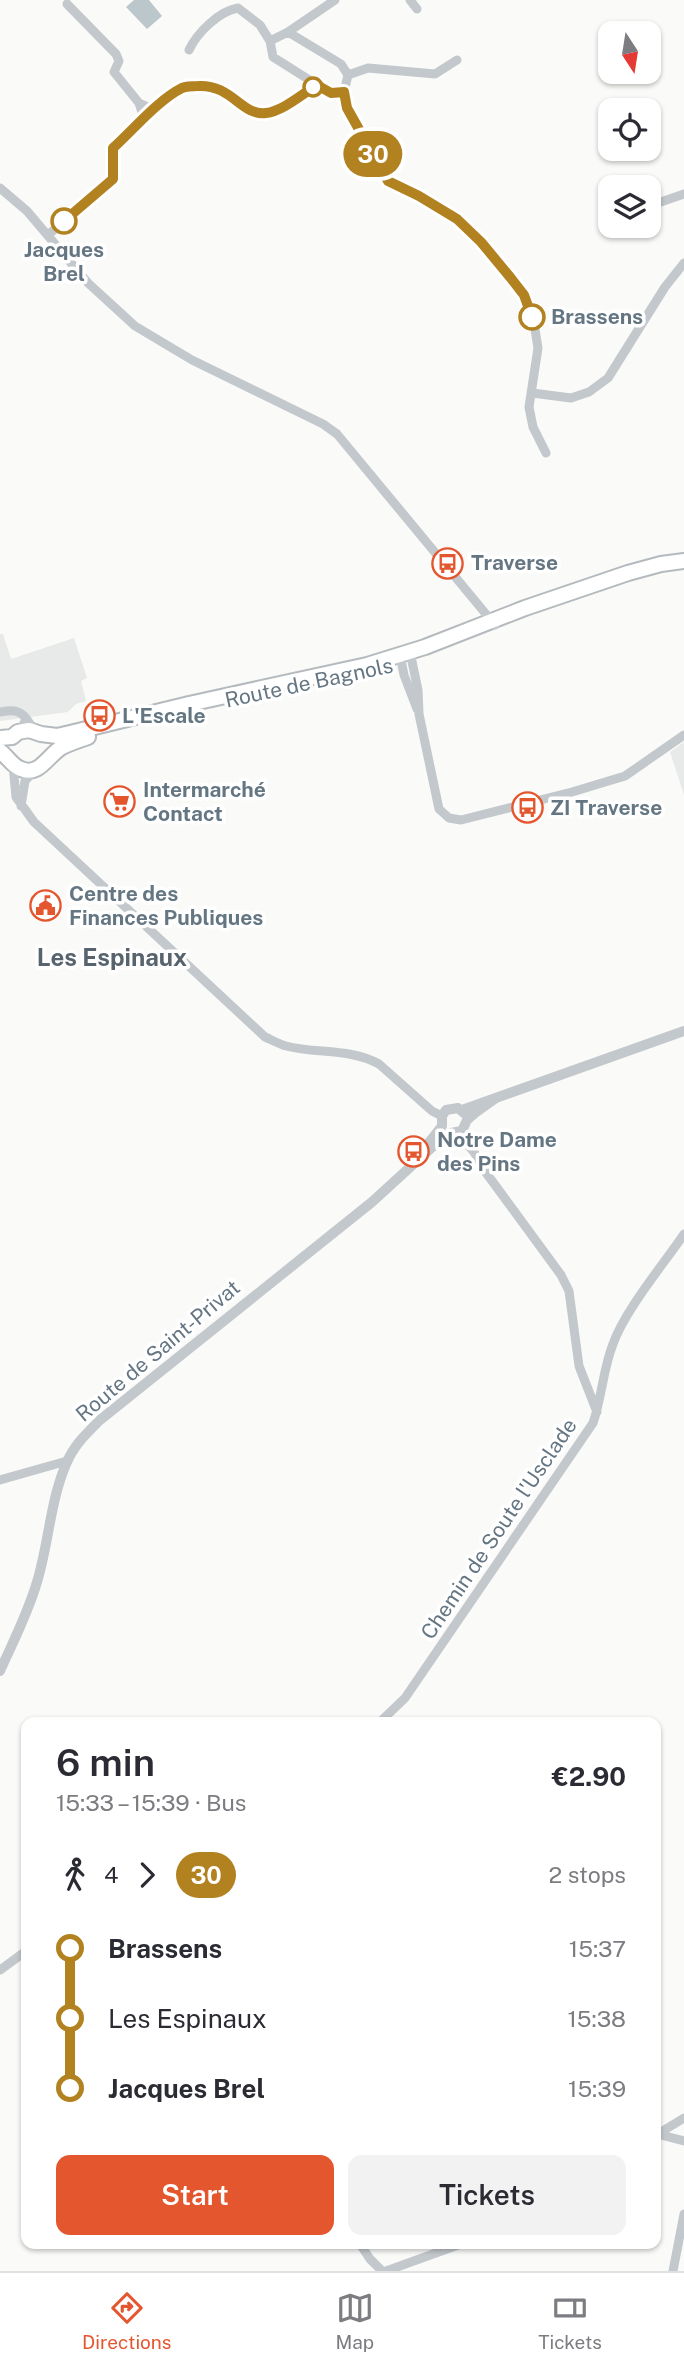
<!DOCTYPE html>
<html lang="en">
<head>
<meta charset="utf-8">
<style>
	:root { --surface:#fff; --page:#f2f2f3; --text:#2b2b33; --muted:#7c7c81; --line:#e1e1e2; --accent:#e4572e }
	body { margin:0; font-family:"Public Sans",sans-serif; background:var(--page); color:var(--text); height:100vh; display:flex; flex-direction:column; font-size:26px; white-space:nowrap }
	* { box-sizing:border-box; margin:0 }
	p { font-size:23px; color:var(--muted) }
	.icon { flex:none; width:38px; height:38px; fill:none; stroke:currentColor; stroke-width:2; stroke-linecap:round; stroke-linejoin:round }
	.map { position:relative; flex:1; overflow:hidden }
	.sheet { position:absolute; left:21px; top:1717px; width:640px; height:532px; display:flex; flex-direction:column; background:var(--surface); border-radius:14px; box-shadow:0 2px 5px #0004 }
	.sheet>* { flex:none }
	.badge { padding:0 14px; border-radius:23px; font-size:24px; line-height:46px }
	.needle { width:46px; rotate:168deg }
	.fabs { position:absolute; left:598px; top:21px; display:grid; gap:14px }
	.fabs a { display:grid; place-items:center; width:63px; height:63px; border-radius:14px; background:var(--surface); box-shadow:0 2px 5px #0004; font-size:35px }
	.map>.badge { position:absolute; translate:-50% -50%; box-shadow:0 0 0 4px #fff }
	.legs { display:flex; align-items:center; gap:10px; height:77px; padding:0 35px; font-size:23px }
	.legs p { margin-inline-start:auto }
	.headline { display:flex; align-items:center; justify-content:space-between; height:119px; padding:0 35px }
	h1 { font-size:38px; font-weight:600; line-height:52px }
	.cta { display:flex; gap:14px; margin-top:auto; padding:14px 35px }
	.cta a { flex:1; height:80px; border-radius:14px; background:var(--accent); color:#fff; font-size:28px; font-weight:600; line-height:80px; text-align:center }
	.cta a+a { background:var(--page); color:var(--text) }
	ul { padding:0 35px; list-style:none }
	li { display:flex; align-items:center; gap:24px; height:70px; font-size:26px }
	li i { display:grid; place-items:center; width:10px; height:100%; margin:0 9px; background:currentColor }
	li i::after { content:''; width:18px; height:18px; margin:-9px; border:5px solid; border-radius:50%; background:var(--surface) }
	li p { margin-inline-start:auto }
	li:first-child i { background:linear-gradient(#0000 50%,currentColor 0) }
	li:last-child i { background:linear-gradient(currentColor 50%,#0000 0) }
	.menu { display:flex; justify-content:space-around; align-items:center; height:98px; border-top:2px solid var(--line); background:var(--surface); font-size:19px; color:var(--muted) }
	.menu a { display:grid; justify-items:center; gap:4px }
	.menu .current { color:var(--accent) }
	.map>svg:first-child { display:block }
	.built { fill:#e8e9e9 }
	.water { fill:#bbc7cb }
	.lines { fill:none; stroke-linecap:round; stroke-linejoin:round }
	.primary-casing { stroke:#b5babe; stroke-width:18 }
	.minor { stroke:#c3c8cc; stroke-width:9 }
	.tertiary { stroke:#c3c8cc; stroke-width:10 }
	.primary { stroke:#fff; stroke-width:14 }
	.line-1-casing { stroke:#fff; stroke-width:16 }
	.line-1 { stroke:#b28220; stroke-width:10 }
	.stop-1-dot { fill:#fff; stroke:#b28220; stroke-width:3.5 }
	.labels { text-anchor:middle; stroke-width:7; stroke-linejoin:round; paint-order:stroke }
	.stop-label { font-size:21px; font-weight:bold; fill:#657683; stroke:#fff }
	.poi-label { font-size:21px; font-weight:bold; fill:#657683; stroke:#fff; text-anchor:start }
	.street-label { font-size:21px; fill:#657683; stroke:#fff }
	.quarter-label { font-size:24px; font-weight:bold; fill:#57646e; stroke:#fff }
</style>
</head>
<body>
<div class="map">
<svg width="684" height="2271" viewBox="0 0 684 2271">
	<rect width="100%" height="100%" fill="#fafaf8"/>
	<path class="built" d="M0 634H3L11 659 74 638 87 678 81 681 86 701 76 704 68 712 0 721Z
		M684 742V795L670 752Z"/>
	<path class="water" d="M134 0H149L162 16 147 29 126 7Z"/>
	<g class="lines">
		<defs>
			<path id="primary" d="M0 738 12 737 18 732 29 730 41 734 57 736 70 733 189 704 367 665 425 647 525 608 628 573 661 564 684 561
				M0 751C7 756 12 766 21 769 39 777 47 756 62 747 70 743 79 740 88 737"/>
		</defs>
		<use href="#primary" class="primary-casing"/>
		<path class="minor" d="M410 0 417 9
			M67 4 116 54 119 61 114 72 139 103
			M288 32 335 0
			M189 50C197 33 219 11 238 8L260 25 270 41
			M348 75 368 68 435 74 457 60
			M344 92 330 93 273 57 270 41 288 32 341 64 348 75 344 92 347 109 388 181 419 196 457 219 481 242 524 295 534 323 538 348 529 407 533 427 546 453
			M144 119 139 103 155 110
			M0 188 27 211 88 283 135 326 192 360 323 424 337 434 495 625
			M649 206 684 194
			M48 235 113 179V148C132 130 158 99 182 88 187 86 193 86 198 86 232 83 240 115 265 113 283 111 302 94 317 85
			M532 393 571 398 589 392 608 378 665 287 684 263
			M410 652 418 690 419 714 439 809 449 818 461 820 572 792 625 776 684 735
			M400 655 404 675 417 709
			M0 712C11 710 18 709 26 718
			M17 732 23 726 26 718 35 731
			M13 765 16 797 34 822 265 1037C272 1040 279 1044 286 1046 317 1054 350 1048 379 1064L432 1111 442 1116
			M21 806 25 781 35 770
			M458 1133 474 1152 484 1170 561 1275 569 1291 579 1366 597 1412
			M0 1480 67 1461
			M380 1722 405 1698 593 1423C602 1397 603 1369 613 1344 625 1310 663 1265 684 1234
			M0 1970 26 1951
			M657 2134 684 2141
			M656 2135 684 2118
			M360 2244 370 2259 382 2271
			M386 2271 461 2244
			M673 2271 684 2214"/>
		<path class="tertiary" d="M462 1110 684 1031
			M427 1145 442 1126V1116L446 1110 458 1108 465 1114
			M0 1671C13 1642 28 1613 37 1582 49 1543 50 1500 67 1462 74 1445 87 1433 100 1420L372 1202 442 1138 451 1133 462 1131 467 1120 475 1113 496 1098"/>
		<use href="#primary" class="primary"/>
	</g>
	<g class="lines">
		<defs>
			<path id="line-1" d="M64 221 113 179V148C133 130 158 100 182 88 187 86 193 86 198 86 232 84 241 116 266 113 283 111 302 94 317 85L331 93 344 92 347 108 388 181 419 196 457 219 481 242 510 277 524 295 532 317"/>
		</defs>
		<use href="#line-1" class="line-1-casing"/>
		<use href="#line-1" class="line-1"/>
	</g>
	<defs>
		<symbol id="bus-ring" viewBox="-11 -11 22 22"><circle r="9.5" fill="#fff" stroke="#e4572e" stroke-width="1.5"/><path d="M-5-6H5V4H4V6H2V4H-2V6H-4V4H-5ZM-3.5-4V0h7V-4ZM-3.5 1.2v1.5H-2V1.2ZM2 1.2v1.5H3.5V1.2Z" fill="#e4572e"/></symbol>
		<symbol id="supermarket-ring" viewBox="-11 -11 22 22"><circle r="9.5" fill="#fff" stroke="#e4572e" stroke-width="1.5"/><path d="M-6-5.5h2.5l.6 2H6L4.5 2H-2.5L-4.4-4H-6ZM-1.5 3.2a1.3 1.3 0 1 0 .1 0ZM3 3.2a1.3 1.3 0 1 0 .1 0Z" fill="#e4572e"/></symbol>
		<symbol id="civic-ring" viewBox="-11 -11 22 22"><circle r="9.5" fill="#fff" stroke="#e4572e" stroke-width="1.5"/><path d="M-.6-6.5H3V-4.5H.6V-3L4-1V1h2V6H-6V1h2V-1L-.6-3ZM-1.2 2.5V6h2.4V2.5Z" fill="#e4572e"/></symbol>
	</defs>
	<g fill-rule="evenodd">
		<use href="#bus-ring" x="430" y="546" width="35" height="35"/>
		<use href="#bus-ring" x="82" y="698" width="35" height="35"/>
		<use href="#supermarket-ring" x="102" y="784" width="35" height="35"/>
		<use href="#bus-ring" x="510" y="790" width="35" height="35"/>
		<use href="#civic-ring" x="28" y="888" width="35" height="35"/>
		<use href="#bus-ring" x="396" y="1134" width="35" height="35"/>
	</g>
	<g class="stop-1-dot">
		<circle cx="313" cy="87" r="9"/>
		<circle cx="64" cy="221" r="12"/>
		<circle cx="532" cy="317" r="12"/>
	</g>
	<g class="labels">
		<g class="stop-label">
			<text x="64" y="257">Jacques<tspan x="64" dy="24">Brel</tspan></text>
			<text x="551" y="324" text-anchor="start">Brassens</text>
		</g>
		<g class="poi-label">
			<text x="471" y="570">Traverse</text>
			<text x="122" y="723">L'Escale</text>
			<text x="143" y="797">Intermarché<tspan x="143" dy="24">Contact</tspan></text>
			<text x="550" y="815">ZI Traverse</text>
			<text x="69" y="901">Centre des<tspan x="69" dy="24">Finances Publiques</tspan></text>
			<text x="437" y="1147">Notre Dame<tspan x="437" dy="24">des Pins</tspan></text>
		</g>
		<g class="street-label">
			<text transform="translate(309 683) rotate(-12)" y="7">Route de Bagnols</text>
			<text transform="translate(158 1351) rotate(-40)" y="7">Route de Saint-Privat</text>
			<text transform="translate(499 1529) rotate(-56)" y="7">Chemin de Soute l'Usclade</text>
		</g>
		<g class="quarter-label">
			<text x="112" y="966">Les Espinaux</text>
		</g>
	</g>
</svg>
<div class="fabs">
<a><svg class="needle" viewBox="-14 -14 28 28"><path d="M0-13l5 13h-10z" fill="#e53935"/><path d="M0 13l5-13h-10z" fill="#7c7c81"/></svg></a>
<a><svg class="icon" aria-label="locate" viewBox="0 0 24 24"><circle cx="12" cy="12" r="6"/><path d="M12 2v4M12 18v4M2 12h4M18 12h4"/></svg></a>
<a><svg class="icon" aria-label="layers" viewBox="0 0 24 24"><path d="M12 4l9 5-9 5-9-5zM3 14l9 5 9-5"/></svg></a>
</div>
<b class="badge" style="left:373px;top:154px;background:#b28220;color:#fff">30</b>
<section class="sheet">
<div class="headline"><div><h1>6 min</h1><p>15:33 – 15:39 · Bus</p></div><b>€2.90</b></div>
<div class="legs"><svg class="icon" aria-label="walk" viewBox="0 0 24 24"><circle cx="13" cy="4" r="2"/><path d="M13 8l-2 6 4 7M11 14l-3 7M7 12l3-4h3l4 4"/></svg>4<svg class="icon" aria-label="forward" viewBox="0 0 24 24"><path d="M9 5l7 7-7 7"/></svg><b class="badge" style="background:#b28220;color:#fff">30</b><p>2 stops</p></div>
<ul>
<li><i style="color:#b28220"></i><b>Brassens</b><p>15:37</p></li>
<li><i style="color:#b28220"></i><span>Les Espinaux</span><p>15:38</p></li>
<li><i style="color:#b28220"></i><b>Jacques Brel</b><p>15:39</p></li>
</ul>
<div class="cta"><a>Start</a><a>Tickets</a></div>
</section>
</div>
<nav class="menu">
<a class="current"><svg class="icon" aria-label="directions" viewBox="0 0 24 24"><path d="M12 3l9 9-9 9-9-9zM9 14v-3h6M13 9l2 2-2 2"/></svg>Directions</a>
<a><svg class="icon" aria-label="map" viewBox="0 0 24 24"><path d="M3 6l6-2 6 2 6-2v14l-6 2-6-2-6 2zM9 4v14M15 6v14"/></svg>Map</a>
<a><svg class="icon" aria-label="tickets" viewBox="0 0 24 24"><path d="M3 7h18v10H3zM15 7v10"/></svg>Tickets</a>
</nav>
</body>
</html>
